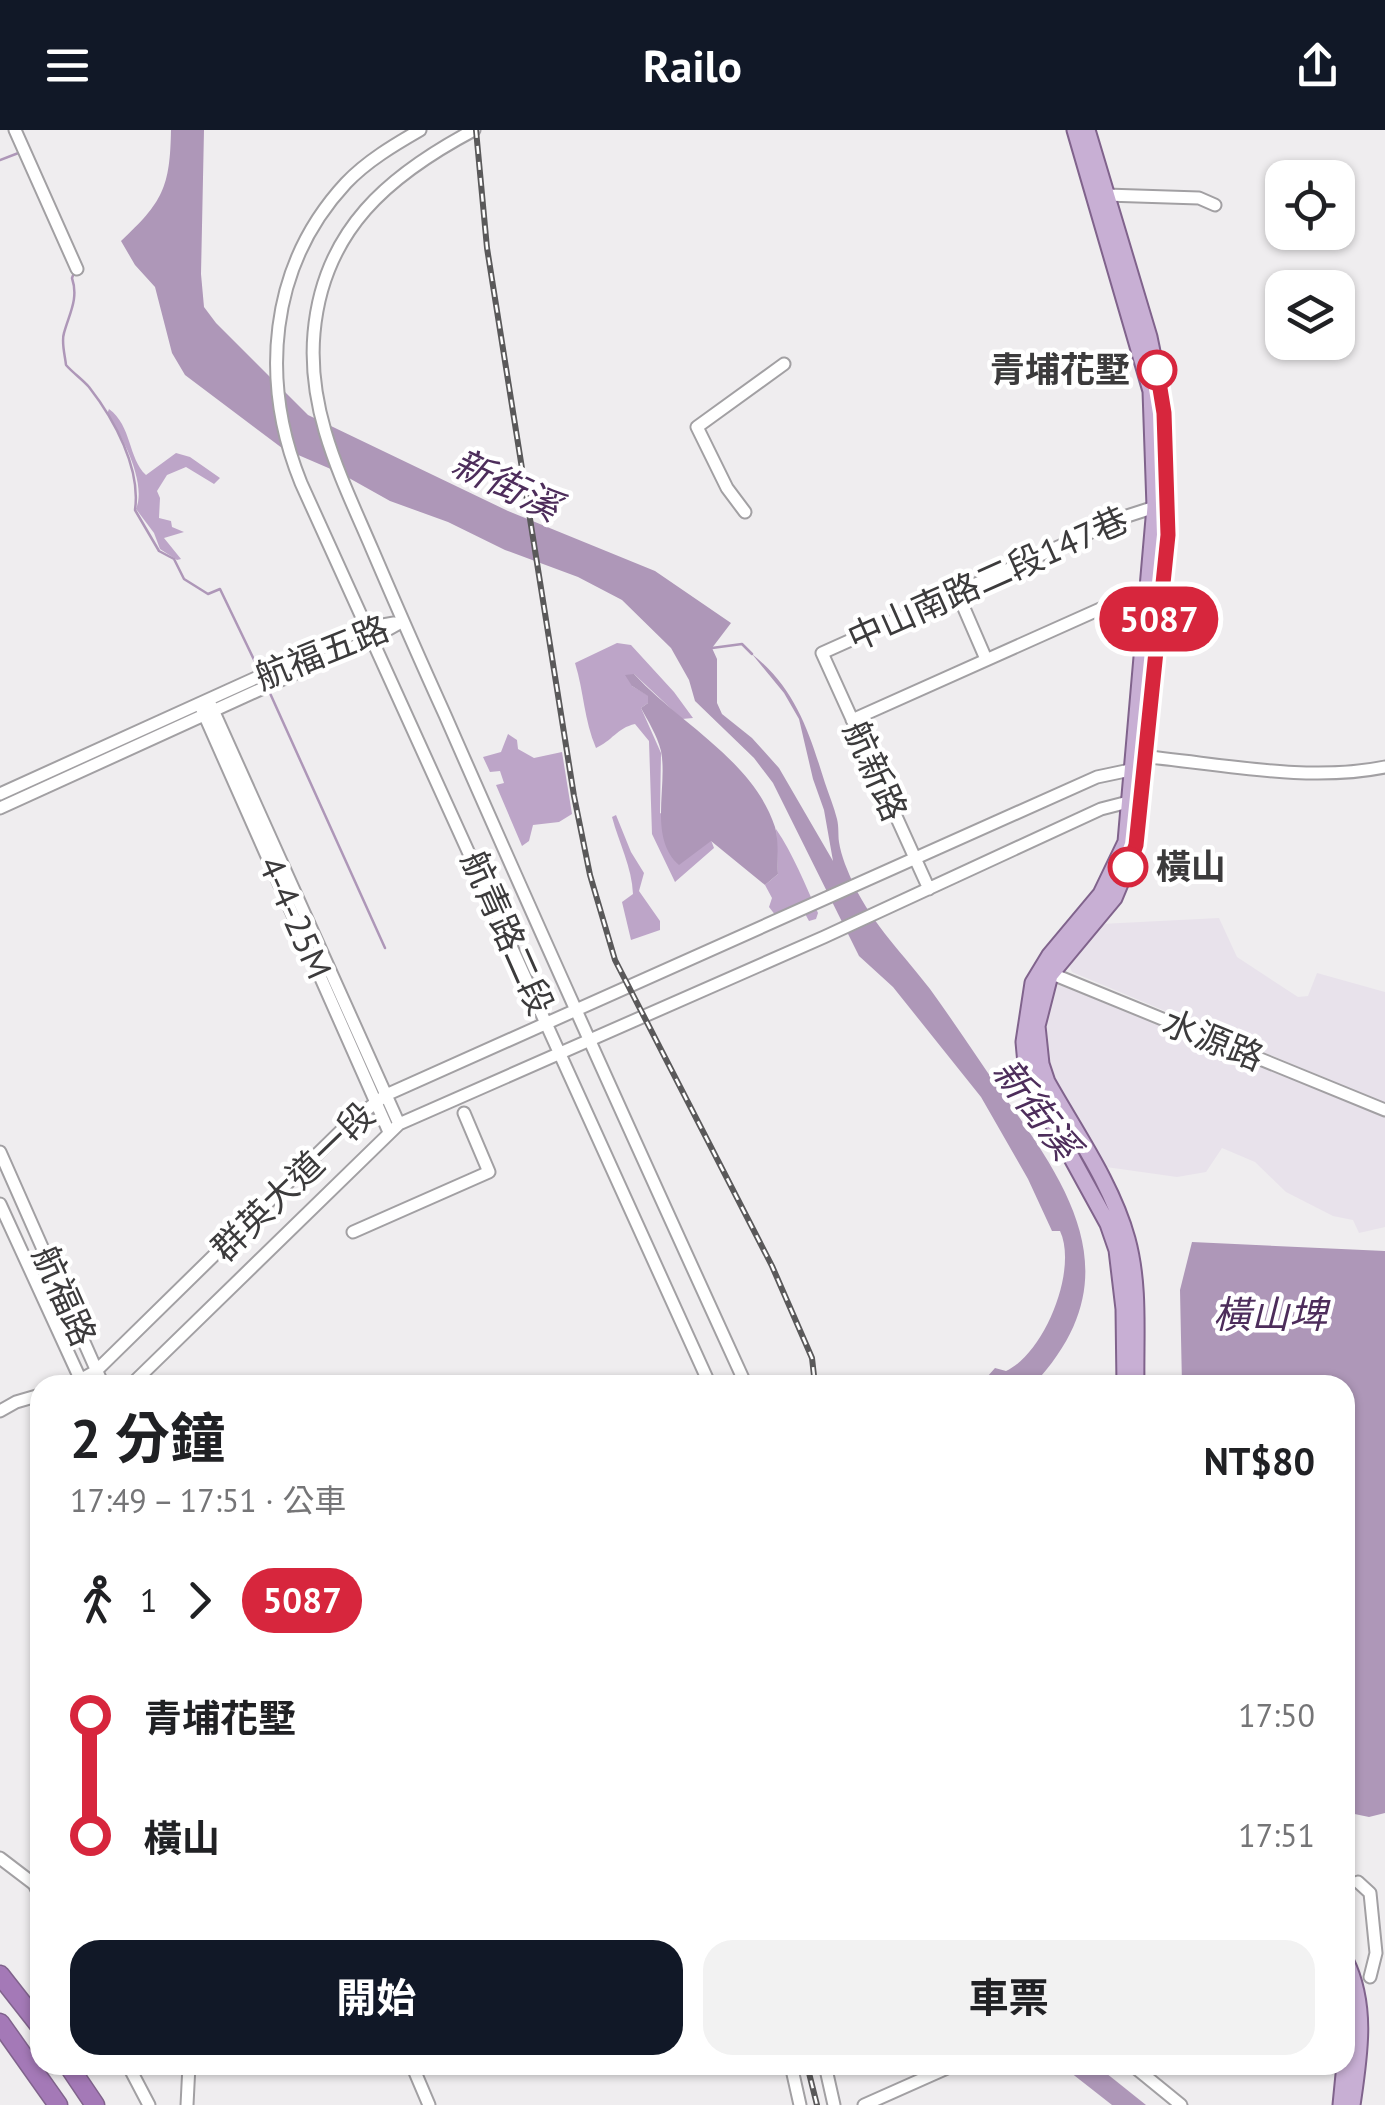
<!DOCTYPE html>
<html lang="zh-TW">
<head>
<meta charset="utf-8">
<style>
	:root { --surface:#fff; --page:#f2f2f2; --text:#202124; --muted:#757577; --accent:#111827 }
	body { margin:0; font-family:"PT Sans","Noto Sans TC",sans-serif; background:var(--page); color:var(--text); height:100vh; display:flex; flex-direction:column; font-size:38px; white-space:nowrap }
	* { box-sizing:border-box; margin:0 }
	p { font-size:32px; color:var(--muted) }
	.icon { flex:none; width:55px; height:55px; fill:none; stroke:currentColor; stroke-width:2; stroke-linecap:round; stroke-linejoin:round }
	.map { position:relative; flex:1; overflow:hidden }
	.panel { position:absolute; left:30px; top:1245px; width:1325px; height:700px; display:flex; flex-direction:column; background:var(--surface); border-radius:30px; box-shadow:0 2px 8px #0004 }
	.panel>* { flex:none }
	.badge { padding:0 20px; border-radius:32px; font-size:35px; line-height:65px }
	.tools { position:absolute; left:1265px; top:30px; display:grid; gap:20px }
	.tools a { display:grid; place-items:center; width:90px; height:90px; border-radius:20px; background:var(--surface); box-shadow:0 2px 8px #0004; font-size:50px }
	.map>.badge { position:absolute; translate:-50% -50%; box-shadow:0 0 0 5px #fff }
	.legs { display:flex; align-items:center; gap:15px; height:110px; padding:0 40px; font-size:32px }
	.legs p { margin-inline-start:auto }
	.headline { display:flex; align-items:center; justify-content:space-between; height:170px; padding:0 40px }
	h1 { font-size:55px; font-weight:700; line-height:75px }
	.action { display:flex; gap:20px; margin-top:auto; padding:20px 40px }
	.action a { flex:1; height:115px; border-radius:30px; background:var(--accent); color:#fff; font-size:40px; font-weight:700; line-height:115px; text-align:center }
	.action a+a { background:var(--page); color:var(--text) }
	ul { padding:0 40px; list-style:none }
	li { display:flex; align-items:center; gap:35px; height:120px; font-size:38px }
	li i { display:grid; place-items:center; width:15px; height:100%; margin:0 12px; background:currentColor }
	li i::after { content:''; width:25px; height:25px; margin:-12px; border:8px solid; border-radius:50%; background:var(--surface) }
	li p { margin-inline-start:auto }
	li:first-child i { background:linear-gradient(#0000 50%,currentColor 0) }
	li:last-child i { background:linear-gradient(currentColor 50%,#0000 0) }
	header { display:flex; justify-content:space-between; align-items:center; height:130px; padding:0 40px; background:var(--accent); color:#fff; font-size:45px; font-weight:700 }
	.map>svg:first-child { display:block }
	.built { fill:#e8e2eb }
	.forest { fill:#bda5c8 }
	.water { fill:#ae97b8 }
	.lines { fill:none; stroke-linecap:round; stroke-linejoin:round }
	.stream { stroke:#ae97b8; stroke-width:2.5 }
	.minor-casing { stroke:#a2a0a3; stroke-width:15 }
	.major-casing { stroke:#80638c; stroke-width:19 }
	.highway-casing { stroke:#80638c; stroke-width:21 }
	.minor { stroke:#fff; stroke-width:11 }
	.major { stroke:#c8afd4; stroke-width:15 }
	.highway { stroke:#a479b7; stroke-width:18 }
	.rail-casing { stroke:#5a595a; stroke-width:6 }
	.rail { stroke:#fff; stroke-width:2.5; stroke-dasharray:8; stroke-linecap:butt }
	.line-1-casing { stroke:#fff; stroke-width:22 }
	.line-1 { stroke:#d7263d; stroke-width:15 }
	.stop-1-dot { fill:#fff; stroke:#d7263d; stroke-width:5 }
	.labels { text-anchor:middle; stroke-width:9; stroke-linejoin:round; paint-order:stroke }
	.stop-label { font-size:35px; font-weight:bold; fill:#3c3b3c; stroke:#fff; text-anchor:end }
	.street-label { font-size:35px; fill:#3c3b3c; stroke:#fff }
	.water-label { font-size:38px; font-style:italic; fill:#4d2d5b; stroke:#fff }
</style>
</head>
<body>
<header><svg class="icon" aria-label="menu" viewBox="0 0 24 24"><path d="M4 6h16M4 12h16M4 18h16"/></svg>Railo<svg class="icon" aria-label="share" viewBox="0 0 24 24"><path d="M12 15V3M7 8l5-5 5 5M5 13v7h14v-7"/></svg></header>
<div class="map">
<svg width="1385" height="1975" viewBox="0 0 1385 1975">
	<rect width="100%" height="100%" fill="#efedef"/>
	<path class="built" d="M1219 788 1237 827 1298 867 1308 866 1317 843 1385 862V973L1072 842 1069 835 1071 825 1101 794Z
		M1055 853 1385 985V1097L1359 1103 1353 1090 1333 1086 1286 1062 1255 1032 1222 1018 1206 1042 1177 1047 1106 1037 1059 957 1046 922 1044 900Z"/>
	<path class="forest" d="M109 279C132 296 128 328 146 345L176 323 190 327 220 348 214 354 186 337 167 345 157 361 160 368 159 388 171 391 172 397 184 402 164 408 181 429 177 430 160 419 154 403 136 379C147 353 122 305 107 284Z
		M617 513 631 515 674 562 693 588 682 589 634 544 632 556 649 566 648 573 641 578 661 623 660 683 711 710 714 718 675 752 652 704 649 611 635 594C617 598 612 611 596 618 584 590 584 562 575 533Z
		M508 604 517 610 518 619 534 628 562 622 572 684 559 692 533 695 529 711 522 716 496 655 504 653 500 641 490 642 483 627 501 622Z
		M616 685 631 722 644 743 639 761 660 791V800L631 810 622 772 633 764C632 737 619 713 612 687Z
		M776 699C793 724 805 754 818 783L816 789 809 791 803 780 776 786 769 777 772 768 765 755 778 744Z"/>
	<path class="water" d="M171 0H204L201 144 204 177 216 193 308 285 508 381 655 441 731 493 712 518 717 529V573L722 584 752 608 779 638 833 731 824 680 813 649 799 589 784 563 752 524C796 559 809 602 825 653 829 665 834 677 837 689 839 697 838 705 839 712 841 726 848 742 854 755 873 795 904 825 930 859 954 892 976 926 999 959 1070 1058 1134 1148 1033 1255H980L995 1238 1006 1241C1045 1223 1078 1139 1060 1101H1052L1028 1049 981 967 893 857 859 826 773 653 754 628 695 571 689 550 671 518 622 470 578 447 505 420 448 392 390 371 340 343 282 318 185 245 172 223 155 157 135 135 121 111C163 72 170 57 171 0Z
		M634 544C680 594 753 630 775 697 779 711 777 730 778 744L765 755 711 711 679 735C648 708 668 656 661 621 657 605 648 591 641 578L648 573V566L632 556 625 545Z
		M1192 1112 1385 1121V1683L1369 1687 1345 1682V1255H1182L1180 1160Z
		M1061 1935H1096L1146 1975H1112Z"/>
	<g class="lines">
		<path class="stream" d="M0 30 21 22
			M74 143 72 148C79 169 69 184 64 203 61 212 65 225 66 235 73 243 82 249 89 257 114 289 141 338 135 380L159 421 174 429 184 449 208 464 220 459 259 540
			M712 518 742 514 752 524
			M269 561 385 818"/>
		<defs>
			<path id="minor" d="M15 0 77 139
				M420 0C394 15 367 31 346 53 268 137 260 252 301 353L710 1255
				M474 0C389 45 323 100 314 203 307 282 342 349 372 419 396 475 420 530 445 585 543 809 644 1032 746 1255
				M1106 65 1199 68 1215 75
				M745 382 727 358 697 297 784 234
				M957 462 986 529
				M209 571 399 994
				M200 575 389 1002
				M852 590 1147 458
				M1138 626C1218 633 1306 653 1385 637
				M0 664 366 498 394 493
				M0 678 373 508 403 491
				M929 759 822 523 1127 386 1155 377
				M1045 841 1385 980
				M0 1022 103 1255
				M0 1074 83 1255
				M353 1102 489 1042 464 983
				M71 1255 96 1241 349 993 386 965 1097 647 1135 639
				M131 1255 399 994 824 807 1101 679 1132 671
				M0 1281 16 1272 40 1265
				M0 1728 34 1754 40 1766
				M1358 1752 1370 1763 1376 1823 1370 1847
				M128 1935 149 1975
				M412 1935 429 1975
				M791 1935 800 1975
				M825 1935 834 1975
				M1132 1935 1181 1975
				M187 1975 189 1935
				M864 1975 954 1935"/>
			<path id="major" d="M1075 0 1151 261 1155 377 1126 712 1101 764 1050 825 1033 853 1024 912 1026 934 1034 959 1108 1094 1117 1120 1124 1179 1125 1255
				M1087 0 1149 207 1163 275
				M1136 1255C1135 1207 1140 1156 1127 1109 1112 1054 1075 1002 1047 952L1041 934 1037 896 1050 845 1114 768 1136 715 1168 405 1165 328
				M1345 1830C1368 1876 1359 1927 1352 1975
				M1341 1975 1348 1904 1345 1864"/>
			<path id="highway" d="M0 1845 40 1896
				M0 1893 58 1975
				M68 1935 95 1975"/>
		</defs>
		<use href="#minor" class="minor-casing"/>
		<use href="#major" class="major-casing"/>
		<use href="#highway" class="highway-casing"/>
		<use href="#minor" class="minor"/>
		<use href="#major" class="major"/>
		<use href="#highway" class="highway"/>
		<defs>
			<path id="rail" d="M476 0 487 118 574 666 590 745 615 830 772 1136 812 1228 815 1255
				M807 1935 817 1975"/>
		</defs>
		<use href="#rail" class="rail-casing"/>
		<use href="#rail" class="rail"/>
	</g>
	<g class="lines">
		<defs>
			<path id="line-1" d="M1128 737 1136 715 1168 405 1164 283 1157 240"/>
		</defs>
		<use href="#line-1" class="line-1-casing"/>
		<use href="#line-1" class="line-1"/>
	</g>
	<g class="stop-1-dot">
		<circle cx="1157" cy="240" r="18"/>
		<circle cx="1128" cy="737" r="18"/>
	</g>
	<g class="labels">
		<g class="stop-label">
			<text x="1130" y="252">青埔花墅</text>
			<text x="1156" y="749" text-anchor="start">橫山</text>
		</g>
		<g class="street-label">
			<text transform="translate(988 449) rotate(-24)" y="12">中山南路二段147巷</text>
			<text transform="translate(322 523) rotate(-22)" y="12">航福五路</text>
			<text transform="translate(875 641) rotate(66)" y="12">航新路</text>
			<text transform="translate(295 788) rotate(66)" y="12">4-4-25M</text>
			<text transform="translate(507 803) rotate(66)" y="12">航青路二段</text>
			<text transform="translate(1213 910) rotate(22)" y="12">水源路</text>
			<text transform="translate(293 1052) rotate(-44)" y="12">群英大道一段</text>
			<text transform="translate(64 1166) rotate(66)" y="12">航福路</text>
		</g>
		<g class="water-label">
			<text transform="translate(506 355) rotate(26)" y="13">新街溪</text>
			<text transform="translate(1036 979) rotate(53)" y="13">新街溪</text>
			<text x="1270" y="1198">橫山埤</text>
		</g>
	</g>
</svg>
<div class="tools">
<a><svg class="icon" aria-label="locate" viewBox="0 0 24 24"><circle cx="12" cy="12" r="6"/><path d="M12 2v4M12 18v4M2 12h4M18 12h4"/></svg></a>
<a><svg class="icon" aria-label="layers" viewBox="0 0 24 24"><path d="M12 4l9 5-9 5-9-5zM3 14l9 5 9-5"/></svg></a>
</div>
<b class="badge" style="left:1159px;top:489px;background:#d7263d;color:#fff">5087</b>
<section class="panel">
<div class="headline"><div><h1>2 分鐘</h1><p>17:49 – 17:51 · 公車</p></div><b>NT$80</b></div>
<div class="legs"><svg class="icon" aria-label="walk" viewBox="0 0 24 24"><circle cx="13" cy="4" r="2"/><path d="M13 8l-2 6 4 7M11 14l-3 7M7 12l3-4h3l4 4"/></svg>1<svg class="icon" aria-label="forward" viewBox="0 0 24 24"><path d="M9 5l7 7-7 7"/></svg><b class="badge" style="background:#d7263d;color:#fff">5087</b></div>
<ul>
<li><i style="color:#d7263d"></i><b>青埔花墅</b><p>17:50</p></li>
<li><i style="color:#d7263d"></i><b>橫山</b><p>17:51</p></li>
</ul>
<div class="action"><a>開始</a><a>車票</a></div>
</section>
</div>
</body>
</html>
